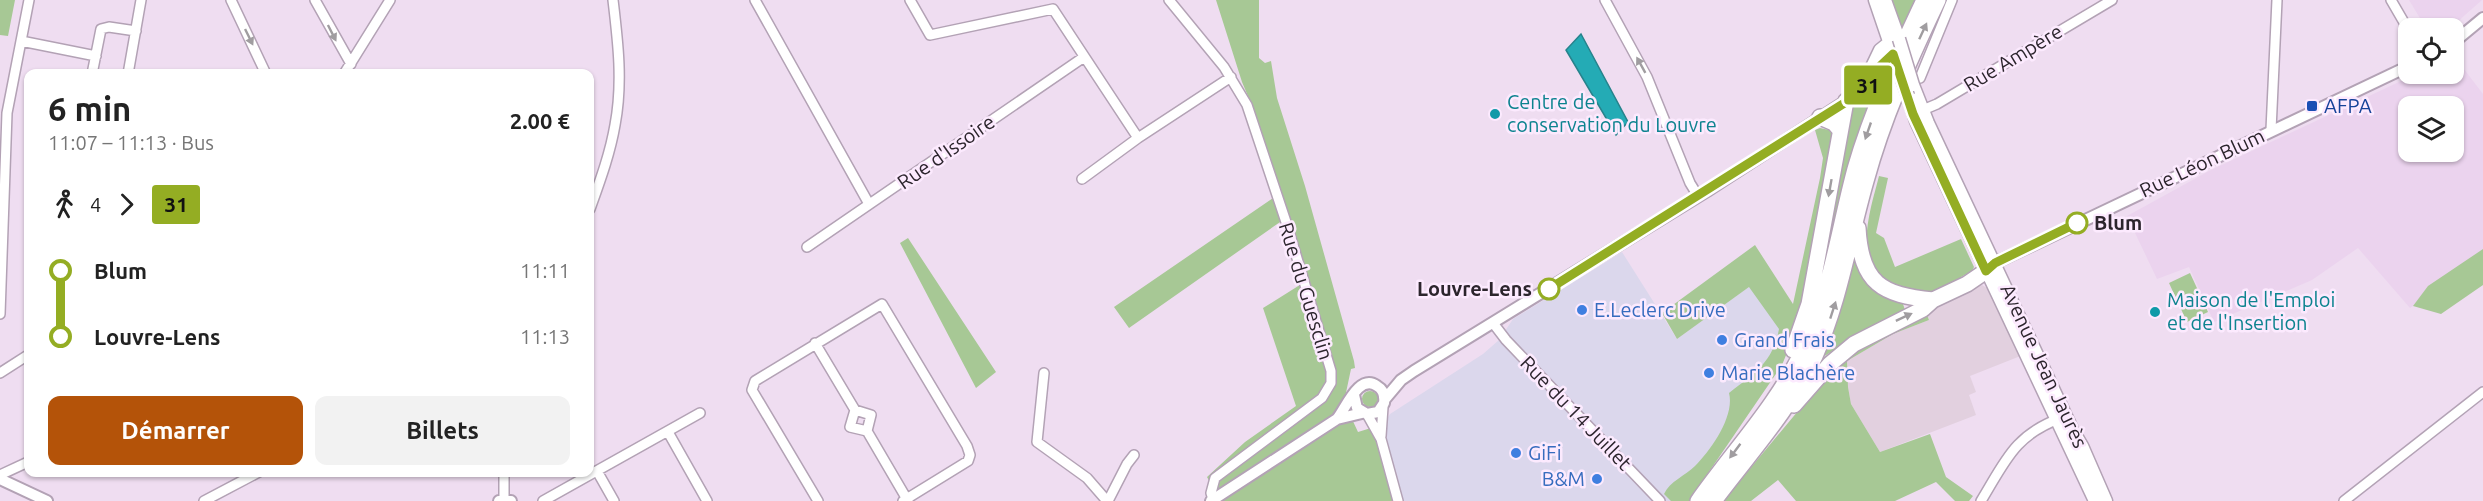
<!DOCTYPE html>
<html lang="fr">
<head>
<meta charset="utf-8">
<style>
	:root { --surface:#fff; --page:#f2f2f2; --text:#222; --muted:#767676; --accent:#b45309 }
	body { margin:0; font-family:Ubuntu,sans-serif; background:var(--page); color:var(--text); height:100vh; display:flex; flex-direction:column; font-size:22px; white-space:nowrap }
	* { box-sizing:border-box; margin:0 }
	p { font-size:20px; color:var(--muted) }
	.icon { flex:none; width:33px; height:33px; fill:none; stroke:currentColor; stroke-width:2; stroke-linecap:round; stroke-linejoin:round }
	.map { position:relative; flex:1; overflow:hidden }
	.drawer { position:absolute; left:24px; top:69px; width:570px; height:408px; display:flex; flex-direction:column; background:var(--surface); border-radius:12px; box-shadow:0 2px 4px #0004 }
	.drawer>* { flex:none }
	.badge { padding:0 12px; border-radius:4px; font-size:21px; line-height:39px }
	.tools { position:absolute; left:2398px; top:18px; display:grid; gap:12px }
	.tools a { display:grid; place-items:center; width:66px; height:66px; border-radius:12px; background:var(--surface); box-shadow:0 2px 4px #0004; font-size:30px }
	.map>.badge { position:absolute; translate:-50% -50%; box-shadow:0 0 0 3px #fff }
	.legs { display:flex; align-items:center; gap:9px; height:66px; padding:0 24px; font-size:20px }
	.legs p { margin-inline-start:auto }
	.summary { display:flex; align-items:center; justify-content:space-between; height:102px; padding:0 24px }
	h1 { font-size:33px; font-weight:700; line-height:45px }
	.action { display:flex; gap:12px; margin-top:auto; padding:12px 24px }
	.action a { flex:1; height:69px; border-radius:12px; background:var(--accent); color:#fff; font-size:24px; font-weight:700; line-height:69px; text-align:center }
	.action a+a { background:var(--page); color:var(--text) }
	ul { padding:0 24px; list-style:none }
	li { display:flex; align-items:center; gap:21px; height:66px; font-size:22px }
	li i { display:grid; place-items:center; width:9px; height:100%; margin:0 8px; background:currentColor }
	li i::after { content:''; width:15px; height:15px; margin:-8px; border:4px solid; border-radius:50%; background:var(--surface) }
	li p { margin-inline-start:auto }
	li:first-child i { background:linear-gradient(#0000 50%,currentColor 0) }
	li:last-child i { background:linear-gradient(currentColor 50%,#0000 0) }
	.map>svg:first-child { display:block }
	.commercial { fill:#dbd7ec }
	.industrial { fill:#e2d0df }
	.built { fill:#ebd3ee; fill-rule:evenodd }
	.green { fill:#a7c895 }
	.water { fill:#24abb5; stroke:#26838c; stroke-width:1.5 }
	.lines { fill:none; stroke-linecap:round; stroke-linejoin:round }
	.minor-casing { stroke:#b3a2b5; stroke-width:12 }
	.tertiary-casing { stroke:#b3a2b5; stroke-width:14 }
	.secondary-casing { stroke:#b3a2b5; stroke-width:15 }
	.trunk-casing { stroke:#b3a2b5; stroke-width:18 }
	.minor { stroke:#fff; stroke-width:9 }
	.tertiary { stroke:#fff; stroke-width:10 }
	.secondary { stroke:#fff; stroke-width:12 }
	.trunk { stroke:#fff; stroke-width:15 }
	.secondary-bridge-casing { stroke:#b3a2b5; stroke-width:15; stroke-linecap:butt }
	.secondary-bridge { stroke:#fff; stroke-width:12 }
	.oneway { fill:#a09da0 }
	.line-1-casing { stroke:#fff; stroke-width:14 }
	.line-1 { stroke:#94ad23; stroke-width:9 }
	.transit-dot { fill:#1a4fb4; stroke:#fceafe; stroke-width:2 }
	.culture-dot { fill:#0f9aa8; stroke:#fceafe; stroke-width:2 }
	.stop-1-dot { fill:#fff; stroke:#94ad23; stroke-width:3 }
	.shop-dot { fill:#3f7fe0; stroke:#fceafe; stroke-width:2 }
	.labels { text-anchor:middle; stroke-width:5; stroke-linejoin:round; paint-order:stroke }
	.street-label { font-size:20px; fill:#2c252d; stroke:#fceafe }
	.culture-label { font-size:20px; fill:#0d838f; stroke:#fceafe; text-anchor:start }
	.transit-label { font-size:20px; fill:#164399; stroke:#fceafe; text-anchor:start }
	.stop-label { font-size:20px; font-weight:bold; fill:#2c252d; stroke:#fceafe; text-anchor:start }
	.shop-label { font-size:20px; fill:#366cbe; stroke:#fceafe; text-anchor:start }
</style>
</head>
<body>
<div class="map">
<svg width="2483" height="501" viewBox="0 0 2483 501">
	<rect width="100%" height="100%" fill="#efddf1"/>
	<path class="commercial" d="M1622 252 1677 339 1771 271 1783 341 1682 501H1402L1383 434 1384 424 1390 414 1483 354 1499 340 1513 319Z"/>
	<path class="industrial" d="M1982 285 1992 291 2023 355 1970 376 1976 392 1969 395 1976 415 1880 452 1851 404 1848 387 1847 361 1893 334 1929 320 1925 310Z"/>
	<path class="built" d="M2409 0H2482L2456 23 2443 28H2426Z
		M2454 56 2483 94V258L2410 308 2358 248 2312 280 2214 322 2189 267 2157 279 2127 216 2209 171 2416 74H2454ZM2409 106H2454V152H2409Z"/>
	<path class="green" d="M0 0H15L8 36 0 35Z
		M1216 0H1259V58L1265 63 1271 61 1277 98 1305 186 1354 361 1355 368 1351 369 1344 402 1358 432 1384 424 1383 434 1402 501H1220L1207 477 1245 442 1296 406 1263 308 1303 283 1253 108 1242 82Z
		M1891 0H1916L1902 31Z
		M1870 93 1873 94C1849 163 1836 234 1812 303L1847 111Z
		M1820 128 1829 130 1832 134V144L1804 302 1793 338 1782 365 1689 501H1671L1664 494C1670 481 1685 476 1695 466 1711 450 1735 416 1729 393 1755 373 1773 362 1779 329L1749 287 1677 339 1662 313 1755 245 1793 304 1820 178 1823 158 1815 130Z
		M1879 176 1888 178 1876 233 1884 238 1895 267 1961 239 1974 267 1972 271 1961 277V281C1935 293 1919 301 1892 285 1888 282 1880 279 1877 275 1856 249 1872 204 1879 176Z
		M1276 196 1283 220 1129 328 1114 307Z
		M908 238 996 372 976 388 900 243Z
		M2483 249V285L2441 314 2413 306 2428 286Z
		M1854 260 1858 261C1869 282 1876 297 1902 301L1905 310 1873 326 1823 357 1834 329Z
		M2190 273 2208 312 2187 322 2169 283Z
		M1925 310 1929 320 1893 334 1847 361 1848 387 1851 404 1880 452 1930 434 1946 477 1973 496 1969 501H1955L1936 482 1895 501H1796L1778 480 1751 501H1723L1833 369 1855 350Z
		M1362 399a8 8 0 1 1 16 0a8 8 0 1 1-16 0Z"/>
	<path class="water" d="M1581 34 1628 122 1616 135 1566 50Z"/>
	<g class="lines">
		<defs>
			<path id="minor" d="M231 0 266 74
				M315 0 351 64
				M755 0 869 204
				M910 0 930 35 1053 9 1138 138
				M1169 0 1224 67 1247 105 1287 225 1331 371V383L1322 398 1215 478 1211 493 1213 499
				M1605 0 1647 77 1690 183 1698 196
				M2391 0 2409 31
				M21 41 96 56
				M92 74 101 29 109 27 136 31
				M128 74 141 0
				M344 74 390 0
				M1920 78 1952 0
				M1918 112 1937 104 2112 0
				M2271 130 2277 0
				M1082 179 1138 138 1231 77
				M590 209C600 181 610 154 615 125 623 83 618 42 613 0
				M807 247 1084 57
				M0 314 7 113 29 0
				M1493 323 1506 340 1660 501
				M815 343 855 410
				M0 373 28 355
				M1044 373 1037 442 1087 478 1107 501
				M1367 414 1381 439 1398 501
				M867 431 871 415 855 410 850 427 867 431 908 501
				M668 432 707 501
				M1381 436 1383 407
				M597 471 614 501
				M0 475 28 462
				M504 500V472
				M204 501 259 472
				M543 501 700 413
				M818 501 752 390 755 381 882 304 967 446 970 455 968 461 903 501
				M1108 501 1127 464 1134 455
				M1981 501C2005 462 2014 435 2061 418
				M2344 501 2483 392"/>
			<path id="tertiary" d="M2454 42 2483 18
				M1995 263 2409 66
				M1385 399 1401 380 1414 371 1707 191 1846 101
				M1337 419C1346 408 1359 373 1377 386 1384 390 1385 396 1384 403L1378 412 1367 414 1357 408 1354 395
				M0 479 47 501
				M499 501H511
				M1211 501 1337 419 1362 413"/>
			<path id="secondary" d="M1875 0 1892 50
				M1869 73 1880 50 1890 42
				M1913 85 1928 123 2072 429 2082 446 2106 501
				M1908 96 1916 121 2095 501
				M1846 101C1862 93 1867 85 1876 70 1886 56 1891 59 1899 39L1885 0"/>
			<path id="trunk" d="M1820 117 1834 123 1840 130
				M1858 228C1861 284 1882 295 1933 300
				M1793 350 1809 304 1846 101
				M1794 405 1830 364 1854 344 1923 309 1933 300 1967 284 1986 271
				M1698 501C1734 450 1778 404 1804 348 1831 291 1839 228 1855 169 1872 110 1898 55 1924 0
				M1714 501C1749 454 1790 410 1815 356 1840 300 1849 240 1866 181 1883 118 1910 59 1938 0"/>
		</defs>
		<use href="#minor" class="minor-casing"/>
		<use href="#tertiary" class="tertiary-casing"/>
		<use href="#secondary" class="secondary-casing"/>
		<use href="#trunk" class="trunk-casing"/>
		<use href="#minor" class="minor"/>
		<use href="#tertiary" class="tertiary"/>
		<use href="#secondary" class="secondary"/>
		<use href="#trunk" class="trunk"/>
		<defs>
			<path id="secondary-bridge" d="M1899 39 1913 85
				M1893 54 1908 96"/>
		</defs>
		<use href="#secondary-bridge" class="secondary-bridge-casing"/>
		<use href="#secondary-bridge" class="secondary-bridge"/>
	</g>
	<defs><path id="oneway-solid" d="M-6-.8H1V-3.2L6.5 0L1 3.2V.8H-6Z" transform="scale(1.5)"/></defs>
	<g class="oneway">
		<use href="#oneway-solid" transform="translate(1923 31) rotate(-65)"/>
		<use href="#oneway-solid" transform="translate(332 33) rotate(63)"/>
		<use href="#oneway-solid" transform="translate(249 37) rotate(64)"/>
		<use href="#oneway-solid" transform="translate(1641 65) rotate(-119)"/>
		<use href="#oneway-solid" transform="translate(1868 131) rotate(109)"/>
		<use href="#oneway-solid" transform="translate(1830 188) rotate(100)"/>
		<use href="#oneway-solid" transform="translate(1833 310) rotate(-72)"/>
		<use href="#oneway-solid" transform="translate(1904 317) rotate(-25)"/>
		<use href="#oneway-solid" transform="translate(1735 451) rotate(127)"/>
	</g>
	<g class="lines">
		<defs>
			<path id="line-1" d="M1549 289 1862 92 1877 69 1893 54 1913 114 1986 271 1995 263 2077 223"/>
		</defs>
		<use href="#line-1" class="line-1-casing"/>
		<use href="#line-1" class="line-1"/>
	</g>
	<rect class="transit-dot" x="2306" y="100" width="12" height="12" rx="3"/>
	<g class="culture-dot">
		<circle cx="1495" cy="114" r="6"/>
		<circle cx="2155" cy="312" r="6"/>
	</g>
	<g class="stop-1-dot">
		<circle cx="2077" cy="223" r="10"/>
		<circle cx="1549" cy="289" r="10"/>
	</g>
	<g class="shop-dot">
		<circle cx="1582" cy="310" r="6"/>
		<circle cx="1722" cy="340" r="6"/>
		<circle cx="1709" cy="373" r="6"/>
		<circle cx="1516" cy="453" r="6"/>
		<circle cx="1597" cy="479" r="6"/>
	</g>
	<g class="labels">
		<g class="street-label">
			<text transform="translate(2013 58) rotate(-31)" y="7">Rue Ampère</text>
			<text transform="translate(946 152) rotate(-35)" y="7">Rue d'Issoire</text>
			<text transform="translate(2202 163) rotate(-25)" y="7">Rue Léon Blum</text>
			<text transform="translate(1306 291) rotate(73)" y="7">Rue du Guesclin</text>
			<text transform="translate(2044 366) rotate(65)" y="7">Avenue Jean Jaurès</text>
			<text transform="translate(1576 413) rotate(46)" y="7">Rue du 14 Juillet</text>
		</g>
		<g class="culture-label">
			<text x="1507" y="109">Centre de<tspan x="1507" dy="23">conservation du Louvre</tspan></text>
			<text x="2167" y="307">Maison de l'Emploi<tspan x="2167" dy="23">et de l'Insertion</tspan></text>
		</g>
		<g class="transit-label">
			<text x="2324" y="113">AFPA</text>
		</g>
		<g class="stop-label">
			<text x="2094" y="230">Blum</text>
			<text x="1532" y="296" text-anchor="end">Louvre-Lens</text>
		</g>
		<g class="shop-label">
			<text x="1594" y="317">E.Leclerc Drive</text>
			<text x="1734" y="347">Grand Frais</text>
			<text x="1721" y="380">Marie Blachère</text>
			<text x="1528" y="460">GiFi</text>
			<text x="1585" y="486" text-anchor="end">B&amp;M</text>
		</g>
	</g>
</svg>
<div class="tools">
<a><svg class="icon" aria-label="locate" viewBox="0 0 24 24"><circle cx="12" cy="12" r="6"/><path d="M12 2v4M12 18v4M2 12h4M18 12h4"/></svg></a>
<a><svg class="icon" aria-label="layers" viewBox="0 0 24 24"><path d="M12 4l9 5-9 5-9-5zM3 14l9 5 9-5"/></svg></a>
</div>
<b class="badge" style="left:1868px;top:85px;background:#94ad23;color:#111">31</b>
<section class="drawer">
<div class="summary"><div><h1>6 min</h1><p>11:07 – 11:13 · Bus</p></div><b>2.00 €</b></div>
<div class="legs"><svg class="icon" aria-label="walk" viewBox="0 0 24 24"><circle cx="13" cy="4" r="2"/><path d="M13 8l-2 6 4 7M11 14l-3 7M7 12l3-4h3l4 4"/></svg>4<svg class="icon" aria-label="forward" viewBox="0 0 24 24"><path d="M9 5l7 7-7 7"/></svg><b class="badge" style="background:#94ad23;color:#111">31</b></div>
<ul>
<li><i style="color:#94ad23"></i><b>Blum</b><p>11:11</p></li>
<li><i style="color:#94ad23"></i><b>Louvre-Lens</b><p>11:13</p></li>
</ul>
<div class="action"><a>Démarrer</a><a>Billets</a></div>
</section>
</div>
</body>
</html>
